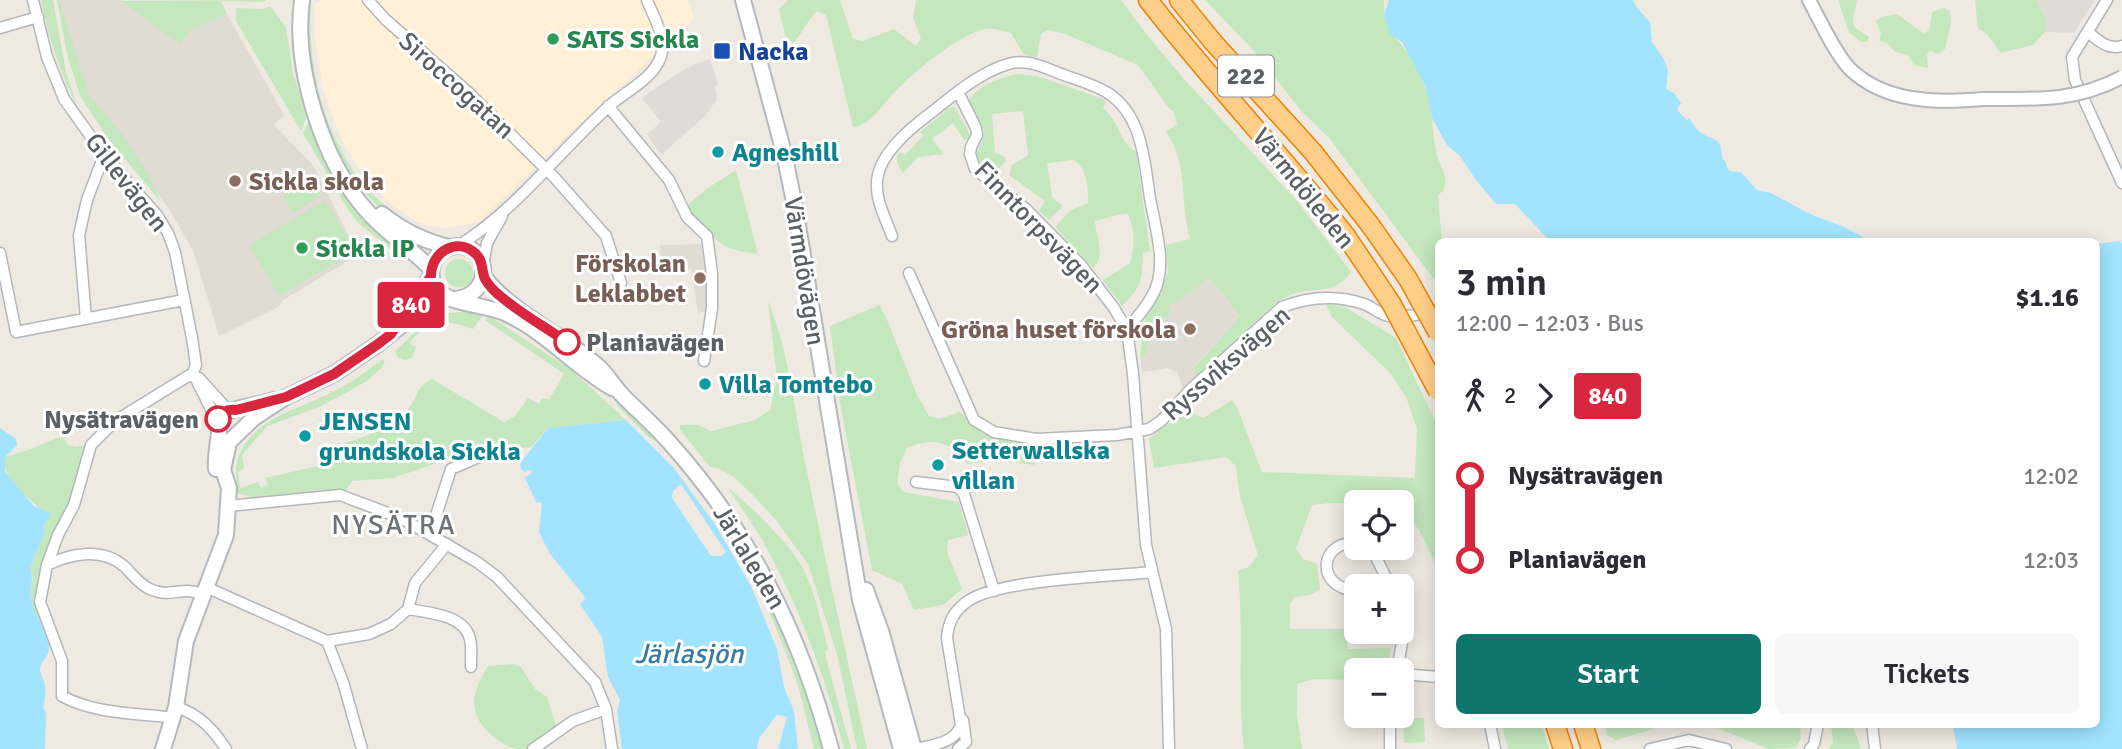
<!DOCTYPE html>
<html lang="en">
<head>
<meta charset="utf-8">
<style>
	:root { --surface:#fff; --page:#f7f7f7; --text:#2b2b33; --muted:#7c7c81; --accent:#0f766e }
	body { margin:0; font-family:Signika,sans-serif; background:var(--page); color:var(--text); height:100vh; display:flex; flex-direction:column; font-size:26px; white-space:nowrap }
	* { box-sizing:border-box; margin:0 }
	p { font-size:23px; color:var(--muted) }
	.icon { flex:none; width:38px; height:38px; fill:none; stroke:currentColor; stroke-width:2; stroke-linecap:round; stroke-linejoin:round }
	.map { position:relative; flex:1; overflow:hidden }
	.drawer { position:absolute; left:1435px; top:238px; width:665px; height:490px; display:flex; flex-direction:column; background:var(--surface); border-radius:10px; box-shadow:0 4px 18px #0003 }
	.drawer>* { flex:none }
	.badge { padding:0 14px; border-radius:5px; font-size:24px; line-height:46px }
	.controls { position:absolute; left:1344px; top:490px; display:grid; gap:14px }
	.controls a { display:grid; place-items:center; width:70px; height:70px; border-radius:10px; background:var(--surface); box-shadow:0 4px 18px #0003; font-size:35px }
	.map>.badge { position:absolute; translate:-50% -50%; box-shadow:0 0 0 4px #fff }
	.legs { display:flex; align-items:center; gap:10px; height:77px; padding:0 21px; font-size:23px }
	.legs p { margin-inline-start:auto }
	.head { display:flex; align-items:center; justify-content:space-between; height:119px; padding:0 21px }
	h1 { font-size:38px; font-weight:600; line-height:52px }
	.primary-button { display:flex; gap:14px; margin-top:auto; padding:14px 21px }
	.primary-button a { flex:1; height:80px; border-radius:10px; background:var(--accent); color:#fff; font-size:28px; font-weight:600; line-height:80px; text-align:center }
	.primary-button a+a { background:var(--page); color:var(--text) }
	ul { padding:0 21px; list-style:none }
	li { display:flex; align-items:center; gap:24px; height:84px; font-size:26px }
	li i { display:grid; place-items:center; width:10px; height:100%; margin:0 9px; background:currentColor }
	li i::after { content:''; width:18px; height:18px; margin:-9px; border:5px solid; border-radius:50%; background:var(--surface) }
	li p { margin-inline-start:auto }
	li:first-child i { background:linear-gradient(#0000 50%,currentColor 0) }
	li:last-child i { background:linear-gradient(currentColor 50%,#0000 0) }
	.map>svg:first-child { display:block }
	.commercial { fill:#fff0d7 }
	.industrial { fill:#dfdcd7 }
	.education { fill:#e0dbd3 }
	.green { fill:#c4e7bd }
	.water { fill:#a2e4ff }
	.pier { fill:#eeeae2 }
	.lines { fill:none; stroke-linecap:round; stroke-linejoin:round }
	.minor-casing { stroke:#b3b7bb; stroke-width:13 }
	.tertiary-casing { stroke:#b3b7bb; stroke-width:16 }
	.secondary-casing { stroke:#b4b9be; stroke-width:18 }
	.motorway-casing { stroke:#f18100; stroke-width:21 }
	.minor { stroke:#fff; stroke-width:10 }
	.tertiary { stroke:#fff; stroke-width:12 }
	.secondary { stroke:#fff; stroke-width:14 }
	.motorway { stroke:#ffcf89; stroke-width:18 }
	.tertiary-bridge-casing { stroke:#b3b7bb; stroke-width:16; stroke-linecap:butt }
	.motorway-bridge-casing { stroke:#f18100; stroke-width:21; stroke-linecap:butt }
	.tertiary-bridge { stroke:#fff; stroke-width:12 }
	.motorway-bridge { stroke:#ffcf89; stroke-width:18 }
	.line-1-casing { stroke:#fff; stroke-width:16 }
	.line-1 { stroke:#d7263d; stroke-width:10 }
	.leisure-dot { fill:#2e9e5b; stroke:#fff; stroke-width:2.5 }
	.transit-dot { fill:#1a4fb4; stroke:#fff; stroke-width:2.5 }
	.culture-dot { fill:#0f9aa8; stroke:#fff; stroke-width:2.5 }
	.education-dot { fill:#8d6e63; stroke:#fff; stroke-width:2.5 }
	.stop-1-dot { fill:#fff; stroke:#d7263d; stroke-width:3.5 }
	.labels { text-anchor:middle; stroke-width:6; stroke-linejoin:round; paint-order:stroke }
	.shield { fill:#fff; stroke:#8c9092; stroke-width:2 }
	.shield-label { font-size:24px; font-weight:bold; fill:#5b6064 }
	.leisure-label { font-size:26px; font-weight:bold; fill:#27864d; stroke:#fff; text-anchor:start }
	.transit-label { font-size:26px; font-weight:bold; fill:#164399; stroke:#fff; text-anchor:start }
	.street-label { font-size:26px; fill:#5b6064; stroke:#fff }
	.culture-label { font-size:26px; font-weight:bold; fill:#0d838f; stroke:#fff; text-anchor:start }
	.education-label { font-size:26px; font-weight:bold; fill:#785e54; stroke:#fff; text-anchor:end }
	.stop-label { font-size:26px; font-weight:bold; fill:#5b6064; stroke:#fff; text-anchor:start }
	.neighbourhood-label { font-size:28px; letter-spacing:2px; fill:#6c7276; stroke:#fff }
	.water-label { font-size:28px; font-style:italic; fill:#357ba3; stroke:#fff }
</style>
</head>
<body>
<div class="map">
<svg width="2122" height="749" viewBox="0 0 2122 749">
	<rect width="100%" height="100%" fill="#eeeae2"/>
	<path class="commercial" d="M322 0H688L694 19 564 138 479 222 448 228 430 226 417 222 393 206 364 177 341 139 323 90 315 39V4Z"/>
	<path class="industrial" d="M2036 0H2095L2074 33 2045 32 2046 19Z
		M710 59 718 84 715 87 717 99 706 115 661 155 647 134 661 122 642 98 675 75 695 64Z"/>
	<path class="education" d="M59 0H121L189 30 227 14 284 115 274 125 313 165 358 255 283 300 279 307 219 336 194 253 171 212 121 143 98 119 72 60Z
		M701 244 708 284 706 311 698 313 691 269 675 272 673 263 662 266 660 245Z
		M1209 277 1240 316 1193 368 1197 376 1183 388 1177 372 1168 368 1142 372 1140 356 1147 355 1149 335 1155 324 1171 314 1167 307Z"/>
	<path class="green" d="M41 0H53L66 72 78 109C60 72 49 40 41 0Z
		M57 0H59L89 95 122 134 149 175 161 202 109 140 80 96 67 54Z
		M266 0 264 2 221 1 227 14 190 30 180 44 121 1Z
		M307 0H311C305 89 338 189 422 230L420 234C408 227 393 220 383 211 324 156 306 77 307 0Z
		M788 0H840L853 39 863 41 894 29 916 46 921 38 913 17 916 0H1121L1147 35 1184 79 1297 201 1351 272C1334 296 1317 286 1293 294 1287 296 1282 299 1277 302L1197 376 1193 369 1240 316 1210 278 1168 307 1171 314C1149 327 1150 330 1147 355L1140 356 1145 318 1162 290 1168 270 1166 245 1190 239C1179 201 1190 167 1166 132L1177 124 1174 112 1169 108 1138 65 1065 34 1048 30 1041 34 1037 57 1024 55 1011 33C1000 30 989 27 978 31 951 41 914 72 894 93 882 105 871 125 853 127L826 15 817 11C806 21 803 34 793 43L785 35 779 9Z
		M1205 0H1384C1383 24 1389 30 1404 48 1412 59 1419 74 1425 87 1434 107 1431 130 1436 151 1440 170 1454 180 1438 196L1442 241 1438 242V285L1330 139 1302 112 1255 52Z
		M1838 0H1857L1853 19 1854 27 1869 37 1867 42H1861L1849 32Z
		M1975 0H2036L2046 19 2045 32 2033 45 2001 53C1992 44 1992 34 1978 29Z
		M270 6 286 27 293 74 307 115 301 131 236 21V8L264 9Z
		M1944 8 1950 11 1951 24 1945 49 1938 54 1930 51 1927 55 1928 68 1914 65 1908 55 1895 52 1887 43 1879 41 1881 34 1876 21 1882 17 1897 14 1923 33 1929 31 1932 12Z
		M1016 74 1037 76 1103 99 1106 102 1103 108C1119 121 1122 146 1136 152L1150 251 1143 253C1142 280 1142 287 1122 306L1103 280 1130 263C1135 245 1135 231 1128 214L1117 215 1095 221C1096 236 1106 258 1093 268L1055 227 1071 210 1088 203C1088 187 1088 170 1074 160L1047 163 1052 197 1063 206 1049 220 1039 211 1045 201 1009 175 1012 165 1028 155 1023 111 992 114 995 153 1004 156 1006 161 993 174C983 172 980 166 975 158 977 150 982 143 984 136 987 124 971 112 969 100 980 84 998 79 1016 74Z
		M955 107 969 133V139L964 140 953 123 932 139 944 154 918 157 903 173C898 165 894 160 900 152L905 155 923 136 920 132 949 108Z
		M309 121 344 194 357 210 408 255 403 258 358 223 347 208 303 133Z
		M736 170 758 254C747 252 735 251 725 246 716 242 691 215 686 206L708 188Z
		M312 178 322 195 293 213 283 196Z
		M325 200 355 251 279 296 249 245Z
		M445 273a14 14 0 1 1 28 0a14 14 0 1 1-28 0Z
		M768 301C789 352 794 408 805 462 825 558 846 653 867 749H857L837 654 808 564 776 520 751 493 734 477 718 468 710 467 680 430V425H698L711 431 755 420 770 410 777 377Z
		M1326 304 1345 307 1396 338 1438 427V570C1429 552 1419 522 1402 511V502L1330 503 1312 505 1296 549 1303 559 1317 564 1320 589 1310 595 1295 597 1290 604V629H1346L1348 649 1391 648 1386 670H1356V680L1314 679 1297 684V715L1302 749H1244C1237 690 1244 630 1238 571L1249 567 1258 555 1240 496 1236 466 1226 457 1154 468 1149 439 1159 430 1189 411 1203 418 1232 400 1238 410 1262 472 1415 478 1417 428 1406 397 1390 373 1331 316Z
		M879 305 885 315 917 395 929 416 939 419 960 412 982 433 998 439 1038 447 1039 456 1034 465 998 460 967 464C952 440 930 437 907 448L900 463 897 483 903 492 959 502 968 535 948 540 947 552 962 589 943 605 914 610 902 584 872 570 840 403 830 326Z
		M462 312 484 314 473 329C445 319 430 318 409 343L416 347 412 358 405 360 398 358 395 351 429 319 437 314Z
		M488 315 570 369 626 420 548 428 531 447 458 456 393 478 352 481 346 491 320 490 256 498 237 493C237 479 233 465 241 451 259 415 304 408 336 390 353 382 367 370 382 360L385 361 382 367 367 381 340 396 319 407 267 426 242 455 244 468 238 472 240 488 258 482 261 488 268 485 265 478 318 466 332 457 333 447C361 437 394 431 411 405 421 390 414 390 432 379L504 422 515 416 528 398 539 404 542 398 549 400 564 374 485 320Z
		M618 402C632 414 647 424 659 437 740 527 791 633 822 749H814L798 685 782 643 756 580 724 524 664 446 647 436 616 404Z
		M62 436 68 445 76 447 88 445C80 459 80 477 74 493 64 519 51 545 41 571L39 583 54 646 49 647C45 630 30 614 31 595 31 584 35 577 30 568L45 531 43 527 49 519C38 503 16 492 7 473 4 469 5 462 5 457L28 450Z
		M728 488C747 502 792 546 802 567 815 591 821 622 828 649L825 652 826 658 851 749H844C825 676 798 603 761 538 751 521 739 505 728 488Z
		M513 664 521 667 535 689 547 697 557 729C547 736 535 747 524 749 511 749 504 745 495 738 467 716 470 694 488 666Z
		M1403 718H1424L1425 742 1404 743Z
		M1502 725H1542L1549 749H1508Z
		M1605 725V724L1667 725 1616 740 1607 735Z
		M1710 725H1800L1801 738 1796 748 1769 749Z
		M1831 725H1853L1861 749H1829L1833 742Z"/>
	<path class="water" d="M1389 0H1633L1637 8 1650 22 1652 42 1665 61 1668 71 1666 89 1674 93 1681 103 1677 110 1687 120 1689 118C1692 121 1693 125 1696 128 1708 143 1723 132 1722 158L1725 161 1729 171 1741 172 1757 190 1771 193 1810 214 1842 226 1863 237 1865 241H1550L1515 204H1496L1476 180 1460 156 1447 145 1432 118 1426 88 1402 42 1390 34 1384 15Z
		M2120 241 2122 244V749H1957L1953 725 2096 724V244Z
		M626 420 674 468 716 526 752 588 777 649 784 687 794 711 798 749H622L617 711 620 700 608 677 602 637 580 604 585 599 581 592 550 554 539 532 542 503 536 502 525 478 532 472 530 470 525 472 521 469 520 463 548 428Z
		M0 428 16 439 17 445 5 457V472L34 506 50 513 49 519 43 527 45 531 30 568C35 578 29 588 31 600 34 617 47 629 49 646 51 656 39 661 40 671 40 672 44 680 44 681 47 690 45 699 43 708L46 712 45 749H0Z"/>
	<path class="pier" d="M681 484 726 552 721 556H711L672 498 673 491Z
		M777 715 787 717 778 749H757L759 738Z"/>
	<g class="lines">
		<defs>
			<path id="minor" d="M33 0 47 57 64 99 104 155 157 215 168 233 175 252 192 338 196 365 193 373 218 423
				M368 0 385 19 469 93 555 178 606 236 621 283
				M2107 0 2072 57 2075 80 2122 183
				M0 28 38 17
				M2089 33C2099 41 2108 50 2122 46
				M958 92 976 128 977 135 971 147 970 154 975 169 1026 209 1081 265 1114 308 1127 330 1133 374 1146 545 1166 629 1169 749
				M608 106 669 180 687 217 707 236 712 274V308L704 361
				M892 236C885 217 873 196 878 175 883 150 913 126 932 112 955 94 979 73 1008 64 1028 58 1045 68 1064 75 1078 80 1095 85 1108 93 1143 116 1144 161 1150 198 1155 228 1169 267 1152 296 1146 308 1135 319 1127 330
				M458 246C516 210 558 153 608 107 624 92 654 79 661 56 667 38 653 16 647 0
				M0 253 16 332 184 300
				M483 266 487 243 502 216
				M909 273 974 420 994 432 1036 439 1117 435 1149 429 1161 421 1191 389 1282 307C1308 297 1337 295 1364 304 1373 307 1380 315 1389 316 1406 318 1422 314 1438 310
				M86 319 79 235 87 200 104 155
				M199 378 228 410
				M916 482 958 487 964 494 994 591
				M228 506 340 495 401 518 477 562 497 577 595 682 606 709 612 749
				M430 534 451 469 479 457
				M1356 544C1321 539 1313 587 1356 591
				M1367 548 1374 553 1390 586
				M47 565C72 553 103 547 125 567 133 575 140 585 150 589 164 596 174 591 188 591 193 591 199 593 205 594
				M208 588 327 641 343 682 362 749
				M408 609C428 613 464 614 470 639 472 647 471 658 471 667
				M327 641 369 634 391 624 408 609 415 583 447 544
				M1397 670 1404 632 1402 624
				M1402 674 1438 677
				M176 707C199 714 213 729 226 749
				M174 718C137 713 94 714 62 696V661L40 602 47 565 58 535 74 505 91 445 115 421 193 373
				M1490 724 1495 749
				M1872 724 1875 749
				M533 749 573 721 606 709
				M916 749C933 745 955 743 961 725L947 638C948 623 954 610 968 601 1000 579 1109 577 1151 572
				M958 749 966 742 963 720
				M1390 749V716
				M1650 749 1689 740 1726 749
				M1810 749 1814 744 1818 724"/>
			<path id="tertiary" d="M1809 0C1819 19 1836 55 1850 69 1885 103 1938 103 1983 99"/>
			<path id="secondary" d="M302 0C293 67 322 161 367 211 386 233 411 248 431 269
				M743 0 784 153 795 207 860 600 901 749
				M382 214C403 231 423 241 449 247
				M484 277C514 315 564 335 600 368 609 377 615 388 624 397 639 412 655 426 669 442 750 532 800 633 831 749
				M456 299C493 295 491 245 457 246 432 247 423 278 441 293 455 305 488 305 507 314 546 332 575 367 612 388
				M397 324 431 276
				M216 469C215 456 218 444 219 432 220 424 218 421 221 414 230 409 262 404 274 400
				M866 590 881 631 914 749
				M163 749 176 707 186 641 226 535 229 488 223 470 229 442 254 418 286 397 334 374 378 344 429 304 445 296"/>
			<path id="motorway" d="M1148 0C1211 81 1282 155 1346 236
				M1179 0 1213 42 1313 152 1371 226
				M1555 724 1563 749
				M1583 724 1591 749"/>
		</defs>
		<use href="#minor" class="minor-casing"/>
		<use href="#tertiary" class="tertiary-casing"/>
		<use href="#secondary" class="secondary-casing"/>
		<use href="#motorway" class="motorway-casing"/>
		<use href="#minor" class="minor"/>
		<use href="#tertiary" class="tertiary"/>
		<use href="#secondary" class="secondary"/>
		<use href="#motorway" class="motorway"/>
		<defs>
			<path id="tertiary-bridge" d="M1983 99C2034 99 2076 102 2122 77"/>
			<path id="motorway-bridge" d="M1371 226 1408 279 1438 333
				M1346 236 1391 303 1438 391"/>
		</defs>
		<use href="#tertiary-bridge" class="tertiary-bridge-casing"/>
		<use href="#motorway-bridge" class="motorway-bridge-casing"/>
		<use href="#tertiary-bridge" class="tertiary-bridge"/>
		<use href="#motorway-bridge" class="motorway-bridge"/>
	</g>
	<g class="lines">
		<defs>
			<path id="line-1" d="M218 419C222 411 228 409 236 410L286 397 334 374 378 344 391 334 431 276C431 252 457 236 476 254 484 262 481 271 485 279 488 284 494 291 499 295 520 313 545 327 567 342"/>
		</defs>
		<use href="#line-1" class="line-1-casing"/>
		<use href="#line-1" class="line-1"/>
	</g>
	<g class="leisure-dot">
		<circle cx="553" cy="39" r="7"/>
		<circle cx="302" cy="248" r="7"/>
	</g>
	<rect class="transit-dot" x="713" y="42" width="18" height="18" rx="3.5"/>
	<g class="culture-dot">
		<circle cx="718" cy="152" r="7"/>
		<circle cx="705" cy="384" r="7"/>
		<circle cx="305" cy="436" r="7"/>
		<circle cx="938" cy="465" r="7"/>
	</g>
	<g class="education-dot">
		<circle cx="235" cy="181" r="7"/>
		<circle cx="700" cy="278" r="7"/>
		<circle cx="1190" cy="329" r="7"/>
	</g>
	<g class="stop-1-dot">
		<circle cx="567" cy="342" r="12"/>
		<circle cx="218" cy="419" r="12"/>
	</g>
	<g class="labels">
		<rect class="shield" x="1218" y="55.5" width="56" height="41" rx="5"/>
		<g class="shield-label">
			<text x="1246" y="84">222</text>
		</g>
		<g class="leisure-label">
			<text x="567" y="48">SATS Sickla</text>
			<text x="316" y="257">Sickla IP</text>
		</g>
		<g class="transit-label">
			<text x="738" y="60">Nacka</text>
		</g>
		<g class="street-label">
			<text transform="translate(457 85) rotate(42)" y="9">Siroccogatan</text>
			<text transform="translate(127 182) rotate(52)" y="9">Gillevägen</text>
			<text transform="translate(1304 188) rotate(51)" y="9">Värmdöleden</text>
			<text transform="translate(1039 227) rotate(46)" y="9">Finntorpsvägen</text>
			<text transform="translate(805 271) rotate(81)" y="9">Värmdövägen</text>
			<text transform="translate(1226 363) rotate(-41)" y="9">Ryssviksvägen</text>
			<text transform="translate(750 557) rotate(59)" y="9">Järlaleden</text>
		</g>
		<g class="culture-label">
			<text x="732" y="161">Agneshill</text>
			<text x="719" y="393">Villa Tomtebo</text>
			<text x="319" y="430">JENSEN<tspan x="319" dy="30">grundskola Sickla</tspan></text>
			<text x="952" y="459">Setterwallska<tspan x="952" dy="30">villan</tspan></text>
		</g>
		<g class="education-label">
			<text x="249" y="190" text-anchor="start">Sickla skola</text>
			<text x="686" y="272">Förskolan<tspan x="686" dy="30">Leklabbet</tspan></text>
			<text x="1176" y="338">Gröna huset förskola</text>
		</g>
		<g class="stop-label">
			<text x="586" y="351">Planiavägen</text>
			<text x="199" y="428" text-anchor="end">Nysätravägen</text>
		</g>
		<g class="neighbourhood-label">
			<text x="394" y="534">NYSÄTRA</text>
		</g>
		<g class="water-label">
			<text x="689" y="663">Järlasjön</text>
		</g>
	</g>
</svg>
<div class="controls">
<a><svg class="icon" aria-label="locate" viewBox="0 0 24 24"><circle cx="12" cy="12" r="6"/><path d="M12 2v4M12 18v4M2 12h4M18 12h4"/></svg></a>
<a>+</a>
<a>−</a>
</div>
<b class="badge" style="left:411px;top:305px;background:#d7263d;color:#fff">840</b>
<section class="drawer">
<div class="head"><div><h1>3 min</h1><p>12:00 – 12:03 · Bus</p></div><b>$1.16</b></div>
<div class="legs"><svg class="icon" aria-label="walk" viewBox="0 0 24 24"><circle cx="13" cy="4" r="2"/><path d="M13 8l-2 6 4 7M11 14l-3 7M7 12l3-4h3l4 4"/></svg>2<svg class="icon" aria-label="forward" viewBox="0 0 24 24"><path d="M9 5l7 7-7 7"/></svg><b class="badge" style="background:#d7263d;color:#fff">840</b></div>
<ul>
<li><i style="color:#d7263d"></i><b>Nysätravägen</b><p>12:02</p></li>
<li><i style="color:#d7263d"></i><b>Planiavägen</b><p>12:03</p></li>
</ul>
<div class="primary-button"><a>Start</a><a>Tickets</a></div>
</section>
</div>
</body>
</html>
